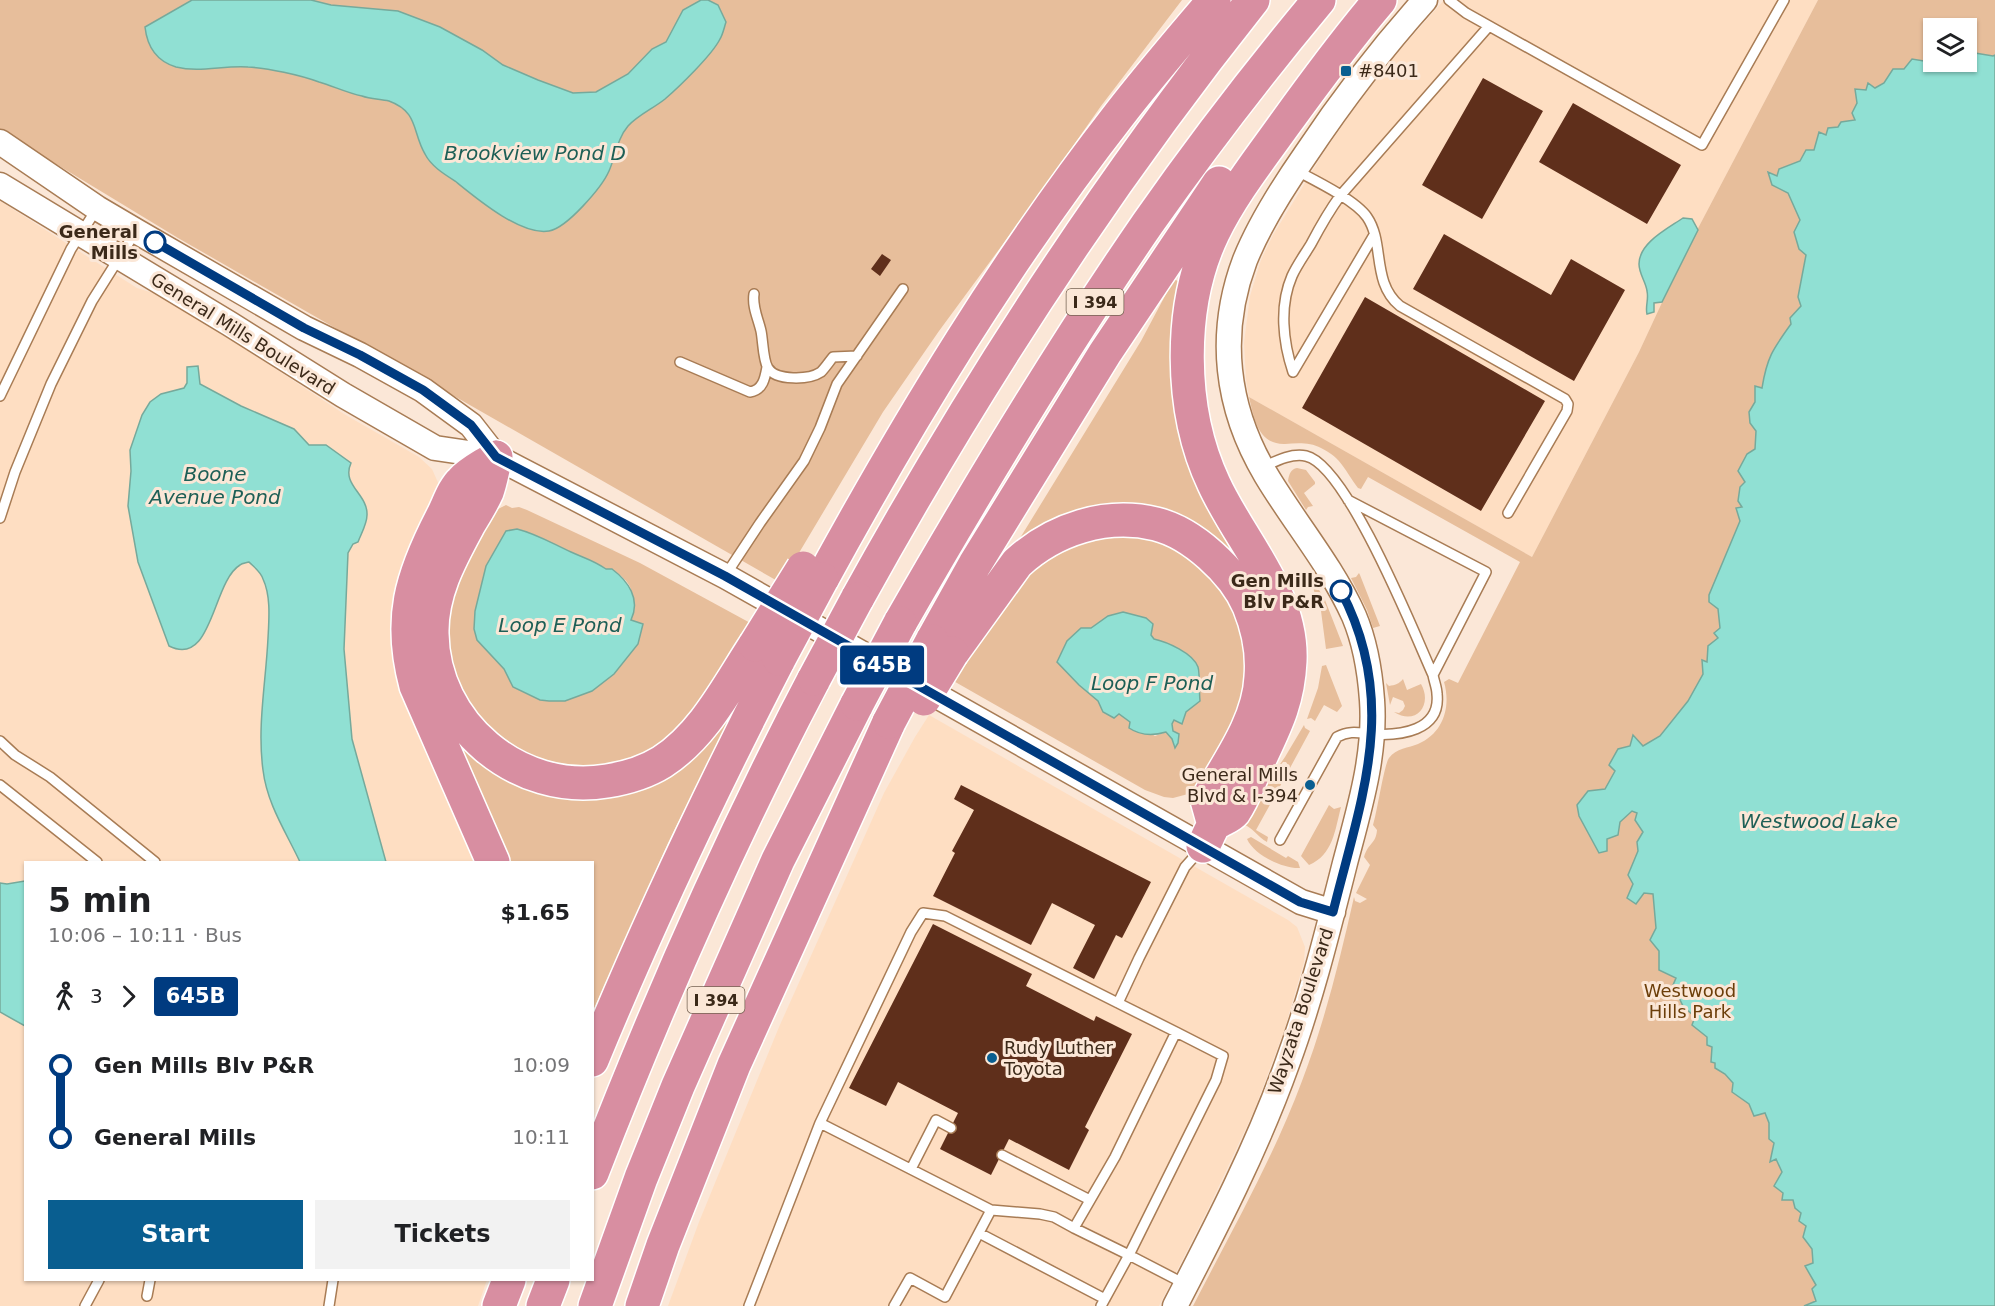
<!DOCTYPE html>
<html lang="en">
<head>
<meta charset="utf-8">
<style>
	:root { --surface:#fff; --page:#f2f2f2; --text:#202124; --muted:#757577; --accent:#095e90 }
	body { margin:0; font-family:"DejaVu Sans",sans-serif; background:var(--page); color:var(--text); height:100vh; display:flex; flex-direction:column; font-size:22px; white-space:nowrap }
	* { box-sizing:border-box; margin:0 }
	p { font-size:20px; color:var(--muted) }
	.icon { flex:none; width:33px; height:33px; fill:none; stroke:currentColor; stroke-width:2; stroke-linecap:round; stroke-linejoin:round }
	.map { position:relative; flex:1; overflow:hidden }
	.panel { position:absolute; left:24px; top:861px; width:570px; height:420px; display:flex; flex-direction:column; background:var(--surface); border-radius:0px; box-shadow:0 2px 4px #0004 }
	.panel>* { flex:none }
	.badge { padding:0 12px; border-radius:4px; font-size:21px; line-height:39px }
	.fabs { position:absolute; left:1923px; top:18px; display:grid; gap:12px }
	.fabs a { display:grid; place-items:center; width:54px; height:54px; border-radius:0px; background:var(--surface); box-shadow:0 2px 4px #0004; font-size:30px }
	.map>.badge { position:absolute; translate:-50% -50%; box-shadow:0 0 0 3px #fff }
	.legs { display:flex; align-items:center; gap:9px; height:66px; padding:0 24px; font-size:20px }
	.legs p { margin-inline-start:auto }
	.summary { display:flex; align-items:center; justify-content:space-between; height:102px; padding:0 24px }
	h1 { font-size:33px; font-weight:700; line-height:45px }
	.cta { display:flex; gap:12px; margin-top:auto; padding:12px 24px }
	.cta a { flex:1; height:69px; border-radius:0px; background:var(--accent); color:#fff; font-size:24px; font-weight:700; line-height:69px; text-align:center }
	.cta a+a { background:var(--page); color:var(--text) }
	ul { padding:0 24px; list-style:none }
	li { display:flex; align-items:center; gap:21px; height:72px; font-size:22px }
	li i { display:grid; place-items:center; width:9px; height:100%; margin:0 8px; background:currentColor }
	li i::after { content:''; width:15px; height:15px; margin:-8px; border:4px solid; border-radius:50%; background:var(--surface) }
	li p { margin-inline-start:auto }
	li:first-child i { background:linear-gradient(#0000 50%,currentColor 0) }
	li:last-child i { background:linear-gradient(currentColor 50%,#0000 0) }
	.map>svg:first-child { display:block }
	.built { fill:#fedec2 }
	.green { fill:#e7be9b; fill-rule:evenodd }
	.water { fill:#90e0d3; stroke:#76a99b; stroke-width:1.5 }
	.building { fill:#5f2f1b }
	.lines { fill:none; stroke-linecap:round; stroke-linejoin:round }
	.service-casing { stroke:#a87c55; stroke-width:12 }
	.tertiary-casing { stroke:#a87c55; stroke-width:27 }
	.motorway-casing { stroke:#fff; stroke-width:36 }
	.service { stroke:#fff; stroke-width:9 }
	.tertiary { stroke:#fff; stroke-width:24 }
	.motorway { stroke:#d88ea1; stroke-width:33 }
	.motorway-bridge-casing { stroke:#fff; stroke-width:36; stroke-linecap:butt }
	.motorway-bridge { stroke:#d88ea1; stroke-width:33 }
	.line-1-casing { stroke:#fff; stroke-width:14 }
	.line-1 { stroke:#003b80; stroke-width:9 }
	.poi-dot { fill:#095e90; stroke:#fbe7d7; stroke-width:2 }
	.stop-1-dot { fill:#fff; stroke:#003b80; stroke-width:3 }
	.labels { text-anchor:middle; stroke-width:6; stroke-linejoin:round; paint-order:stroke }
	.shield { fill:#fbe7d7; stroke:#756252; stroke-width:1.5 }
	.shield-label { font-size:16px; font-weight:bold; fill:#3b2919 }
	.poi-label { font-size:18px; fill:#3b2919; stroke:#fbe7d7; text-anchor:start }
	.stop-label { font-size:18px; font-weight:bold; fill:#3b2919; stroke:#fbe7d7; text-anchor:end }
	.street-label { font-size:18px; fill:#3b2919; stroke:#fbe7d7 }
	.park-label { font-size:18px; fill:#6c3e09; stroke:#fbe7d7 }
	.water-label { font-size:20px; font-style:italic; fill:#1d5f56; stroke:#fbe7d7 }
</style>
</head>
<body>
<div class="map">
<svg width="1995" height="1306" viewBox="0 0 1995 1306">
	<rect width="100%" height="100%" fill="#fbe7d7"/>
	<path class="built" d="M1444 0H1818L1685 253 1639 352 1532 557 1249 397 1246 379 1244 343 1250 296 1261 260 1273 235 1324 152 1353 110 1393 58Z
		M0 201 137 288 153 293 198 318 344 414 419 457 432 469 440 487 486 862H26V1280H487L478 1306H0Z
		M929 715 1288 920 1297 927 1305 947 1304 962 1284 1031 1254 1111 1210 1205 1159 1306H668L699 1222 779 1027 884 793 915 737Z"/>
	<path class="green" d="M0 0H1182L1101 106 1031 206 939 331 883 412 781 583 178 238 0 130Z
		M1818 0H1995V1306H1193C1231 1232 1273 1159 1302 1081 1325 1021 1340 959 1354 897L1355 901 1360 903 1367 899 1356 893 1370 865 1364 857C1368 843 1376 844 1377 830L1373 825C1377 813 1384 765 1389 758 1396 748 1409 748 1418 744 1444 733 1451 706 1444 682L1449 679 1458 683 1520 562 1368 477 1361 489 1358 488C1345 471 1342 458 1321 448 1310 442 1297 443 1285 444 1258 445 1254 418 1249 397L1532 557 1639 352 1685 253ZM1934 28H1966V62H1934Z
		M1174 279 1187 286 1179 336 1259 580 1192 529 1017 543 1141 341Z
		M1297 468 1306 470 1315 482V484L1304 493 1313 506 1308 507 1306 510 1288 481C1289 474 1291 469 1297 468Z
		M506 505 512 508 519 507 527 510 640 563 754 625 682 735 621 770 527 763 471 713 447 654 451 588 492 512ZM517 529C537 534 553 544 571 552 585 558 593 560 606 569H612C637 587 632 591 631 620L549 701 540 700 513 687 504 669 477 640 506 531Z
		M1093 528 1179 544 1231 599 1249 653 1243 707 1198 787 1188 794 1173 798 1164 797 1145 790 950 679 1021 569ZM1123 612 1146 618 1153 624 1151 635 1154 639C1167 642 1193 653 1198 667 1201 674 1199 692 1200 701L1186 712 1182 724 1174 720 1172 724 1174 747 1172 739 1166 732 1155 736C1118 716 1086 693 1057 662L1067 641 1081 628H1091Z
		M1359 573 1360 575 1380 626 1373 628 1367 610 1351 578 1356 577Z
		M1315 583 1325 600 1343 646 1326 649 1321 611 1312 585Z
		M1326 665 1342 706 1337 712 1324 705 1315 721 1311 718 1307 719 1318 688 1322 666Z
		M1403 679 1407 690 1421 684C1433 705 1416 726 1394 712L1399 713 1403 710 1405 706 1403 701 1393 697 1390 705 1386 683 1389 686C1395 685 1399 684 1403 679Z
		M741 695 668 843 593 1011 592 862H502L440 704 589 791Z
		M1304 725 1305 728 1310 731 1290 768 1286 762H1283L1279 767 1282 771 1289 770 1256 830 1268 837 1267 842C1258 837 1251 826 1244 825L1248 810 1285 757Z
		M1329 805 1334 809 1341 807C1335 830 1333 855 1309 865L1301 856Z
		M1251 837 1286 858 1288 856 1298 862 1300 868C1283 869 1254 855 1247 839Z"/>
	<path class="water" d="M192 0H311L331 5 398 11 440 27 482 50 503 65 538 80 573 93 596 92 628 74 652 49 666 42 683 10 701 0H708L718 5 726 22C724 28 723 34 720 39 712 55 679 87 665 99 654 108 638 115 628 126 617 139 616 155 609 171 602 187 567 228 549 231 521 236 476 198 455 181 444 174 431 166 425 154 412 132 419 112 389 101 380 99 370 99 362 96 347 93 333 86 319 82 300 75 268 68 248 67 224 65 200 73 176 67 156 61 147 45 145 27Z
		M1975 53 1993 56 1995 55V1306H1804L1816 1301 1812 1289 1816 1285 1805 1266 1813 1263 1812 1249 1803 1237 1806 1226 1799 1221 1801 1213 1795 1208 1793 1200H1782L1783 1193 1774 1186 1782 1172 1776 1159 1770 1162 1774 1143 1769 1139V1123L1765 1113 1754 1116 1749 1104 1732 1092 1733 1083 1725 1074 1715 1068V1063L1711 1062 1712 1047 1707 1045V1037L1692 1025 1695 1017 1683 1006 1673 985 1676 978 1659 970V951L1650 940 1656 928 1653 894 1644 893 1636 904 1627 898 1633 884 1628 875 1638 851 1637 842 1643 832 1635 820 1637 813 1632 811 1620 822 1618 835 1607 839V851L1599 853 1579 816 1577 805 1588 791 1605 789 1615 771 1609 765 1618 749 1630 746 1633 735 1643 746 1660 736 1688 701 1703 674 1702 660 1707 662 1708 646 1718 638 1714 633 1720 628 1718 609 1709 602V595L1740 521 1736 508 1742 507 1738 501 1740 487 1745 482 1738 471 1747 454 1755 449 1756 431 1750 423 1749 412 1755 402V386L1762 388C1767 357 1773 349 1791 324L1790 318 1801 306 1798 297 1806 255 1799 249 1794 232 1800 220 1788 193 1772 185 1768 172 1777 176 1779 169 1800 161 1806 150H1814L1819 132 1826 135 1828 128 1838 127 1841 122 1855 120 1852 113 1857 103 1855 89 1866 90 1868 83 1875 88 1884 83 1893 69H1904L1912 59 1930 62H1966L1967 57Z
		M1683 218 1692 219 1698 230 1662 302 1654 303V312L1647 314C1645 306 1649 300 1647 291 1646 282 1639 274 1639 264 1639 243 1667 229 1683 218Z
		M198 366 200 384 241 406 294 429 309 445H326L351 463C341 485 368 494 367 515 367 524 361 534 358 542L353 544 348 553 344 649 352 739 386 862H300C286 832 267 804 263 770 257 727 266 681 268 638 269 619 271 596 263 579 261 572 254 567 249 562 246 563 242 563 240 565 212 582 213 668 169 646L138 562 128 506 131 471 130 450 142 415 150 402 161 394 184 388 187 383V367Z
		M517 529C537 534 553 544 571 552 584 558 593 560 606 569H612C628 581 641 599 631 620L643 624 638 644 614 674 592 691 565 701H549L540 700 513 687 504 669 477 640 474 629 475 611 486 566 506 531Z
		M1123 612 1146 618 1153 624 1151 635 1154 639C1167 642 1193 653 1198 667 1200 673 1199 692 1200 701L1186 712 1182 724 1174 720 1172 724 1173 731 1179 734 1178 743 1175 748 1172 739 1166 732C1153 736 1141 736 1129 728L1130 722 1119 714 1114 718 1103 712 1098 701 1079 685 1057 662 1067 641 1081 628H1091L1108 616Z
		M25 881H26L25 1026 0 1012V883L7 884Z"/>
	<path class="building" d="M1483 78 1543 111 1482 219 1422 185Z
		M1573 103 1681 165 1647 224 1539 162Z
		M1444 234 1551 295 1571 259 1625 290 1574 381 1413 289Z
		M882 254 891 260 880 276 871 269Z
		M1365 297 1545 401 1481 511 1302 408Z
		M961 785 1151 882 1122 938 1116 935 1094 979 1073 968 1095 925 1052 903 1031 945 933 896 955 853 952 851 974 810 954 799Z
		M933 924 1032 974 1026 986 1094 1021 1096 1016 1132 1034 1085 1127 1089 1130 1069 1170 1009 1139 991 1175 940 1149 958 1113 898 1082 886 1106 849 1088Z"/>
	<g class="lines">
		<defs>
			<path id="service" d="M1449 0 1466 13 1702 145 1784 0
				M1297 171C1316 181 1355 200 1367 217 1385 243 1371 282 1400 306L1565 399 1568 404 1567 411 1508 513
				M754 294C752 307 758 318 761 331 763 340 763 361 768 368 776 381 809 380 821 372 825 368 829 362 833 357L857 356
				M680 362 750 392C763 390 765 378 767 367
				M1293 372C1283 342 1279 306 1292 276 1297 265 1305 254 1311 244 1320 227 1329 211 1340 196L1489 26
				M1293 372 1374 235
				M0 396 71 249 96 210
				M1263 467C1276 461 1291 453 1306 456 1347 465 1415 635 1433 675 1434 681 1437 688 1437 694 1441 731 1400 736 1372 734 1359 733 1350 730 1337 737L1280 840
				M1348 500 1486 572 1433 675
				M0 518 15 472 51 384 92 301 136 231
				M725 576 760 523 804 461 820 428 837 384 903 289
				M0 741 15 755 50 777 155 862
				M0 785 97 862
				M1118 1003 945 916 923 913 911 932 820 1123 991 1210 1040 1214 1054 1217 1074 1228 1115 1157 1176 1032 1118 1003 1139 958 1185 867 1201 849
				M1176 1032 1223 1056 1216 1080 1129 1255 1185 1284
				M1002 1155 1090 1200
				M911 1169 936 1120 951 1128
				M1074 1228 1129 1255 1101 1306
				M979 1233 1105 1299
				M147 1296 150 1280
				M85 1306 99 1280
				M329 1306 333 1280
				M749 1306 820 1123
				M894 1306 910 1278 945 1297 991 1210"/>
			<path id="tertiary" d="M0 142 97 208 136 231 304 328 360 355 423 390 471 425 496 457
				M0 185 230 324 343 395 435 448 496 457 725 576 1301 902 1333 912
				M1175 1306C1216 1227 1257 1148 1287 1064 1311 999 1328 930 1345 863 1359 810 1376 755 1372 700 1370 672 1365 642 1354 616 1331 565 1294 522 1266 475 1226 408 1217 334 1245 260 1260 223 1283 187 1306 154 1342 100 1382 48 1425 0"/>
			<path id="motorway" d="M496 457C493 468 491 481 487 492 482 503 475 514 469 524 450 559 431 593 432 634 433 724 518 796 607 781 626 778 646 772 662 762 704 735 728 686 755 645
				M822 579C910 418 1006 260 1119 115 1149 76 1182 38 1214 0
				M857 599C973 389 1104 187 1253 0
				M900 623C978 487 1059 352 1148 223 1202 146 1259 72 1319 0
				M932 641 975 564 1105 353 1219 183
				M952 653 1017 563C1054 529 1106 512 1156 524 1192 533 1234 571 1249 606 1258 628 1263 653 1261 677 1259 722 1228 763 1207 800L1214 825
				M1203 846C1207 840 1210 830 1214 825 1220 819 1229 818 1234 812 1243 799 1249 782 1255 769 1273 730 1288 705 1290 661 1293 594 1240 541 1214 484 1179 410 1178 306 1213 233 1232 194 1259 160 1284 125 1315 82 1346 40 1380 0
				M493 862 416 686C398 619 411 577 442 517 448 506 453 489 462 481 471 471 485 465 496 457
				M592 1060C648 924 711 791 779 659
				M592 1173C657 1005 730 839 814 679
				M499 1306 509 1280
				M543 1306 553 1280
				M595 1306 641 1178 678 1086 778 860 857 704
				M642 1306 663 1245 734 1065 889 722"/>
		</defs>
		<use href="#service" class="service-casing"/>
		<use href="#tertiary" class="tertiary-casing"/>
		<use href="#motorway" class="motorway-casing"/>
		<use href="#service" class="service"/>
		<use href="#tertiary" class="tertiary"/>
		<use href="#motorway" class="motorway"/>
		<defs>
			<path id="motorway-bridge" d="M755 645 803 568
				M779 659 822 579
				M814 679 857 599
				M924 699 952 653
				M857 704 900 623
				M889 722 932 641"/>
		</defs>
		<use href="#motorway-bridge" class="motorway-bridge-casing"/>
		<use href="#motorway-bridge" class="motorway-bridge"/>
	</g>
	<g class="lines">
		<defs>
			<path id="line-1" d="M155 242 304 328 360 355 423 390 471 425 496 457 725 576 1300 902 1333 912C1361 799 1400 703 1341 591"/>
		</defs>
		<use href="#line-1" class="line-1-casing"/>
		<use href="#line-1" class="line-1"/>
	</g>
	<g class="poi-dot">
		<rect x="1340" y="65" width="12" height="12" rx="3"/>
		<circle cx="1310" cy="785" r="6"/>
		<circle cx="992" cy="1058" r="6"/>
	</g>
	<g class="stop-1-dot">
		<circle cx="155" cy="242" r="10"/>
		<circle cx="1341" cy="591" r="10"/>
	</g>
	<g class="labels">
		<g class="shield">
			<rect x="1066.5" y="289" width="57" height="26" rx="4.5"/>
			<rect x="687.5" y="987" width="57" height="26" rx="4.5"/>
		</g>
		<g class="shield-label">
			<text x="1095" y="308">I 394</text>
			<text x="716" y="1006">I 394</text>
		</g>
		<g class="poi-label">
			<text x="1358" y="77">#8401</text>
			<text x="1298" y="781" text-anchor="end">General Mills<tspan x="1298" dy="21">Blvd &amp; I-394</tspan></text>
			<text x="1004" y="1054">Rudy Luther<tspan x="1004" dy="21">Toyota</tspan></text>
		</g>
		<g class="stop-label">
			<text x="138" y="238">General<tspan x="138" dy="21">Mills</tspan></text>
			<text x="1324" y="587">Gen Mills<tspan x="1324" dy="21">Blv P&amp;R</tspan></text>
		</g>
		<g class="street-label">
			<text transform="translate(243 334) rotate(32)" y="6">General Mills Boulevard</text>
			<text transform="translate(1301 1011) rotate(-72)" y="6">Wayzata Boulevard</text>
		</g>
		<g class="park-label">
			<text x="1690" y="997">Westwood<tspan x="1690" dy="21">Hills Park</tspan></text>
		</g>
		<g class="water-label">
			<text x="535" y="160">Brookview Pond D</text>
			<text x="215" y="481">Boone<tspan x="215" dy="23">Avenue Pond</tspan></text>
			<text x="560" y="632">Loop E Pond</text>
			<text x="1152" y="690">Loop F Pond</text>
			<text x="1819" y="828">Westwood Lake</text>
		</g>
	</g>
</svg>
<div class="fabs">
<a><svg class="icon" aria-label="layers" viewBox="0 0 24 24"><path d="M12 4l9 5-9 5-9-5zM3 14l9 5 9-5"/></svg></a>
</div>
<b class="badge" style="left:882px;top:665px;background:#003b80;color:#fff">645B</b>
<section class="panel">
<div class="summary"><div><h1>5 min</h1><p>10:06 – 10:11 · Bus</p></div><b>$1.65</b></div>
<div class="legs"><svg class="icon" aria-label="walk" viewBox="0 0 24 24"><circle cx="13" cy="4" r="2"/><path d="M13 8l-2 6 4 7M11 14l-3 7M7 12l3-4h3l4 4"/></svg>3<svg class="icon" aria-label="forward" viewBox="0 0 24 24"><path d="M9 5l7 7-7 7"/></svg><b class="badge" style="background:#003b80;color:#fff">645B</b></div>
<ul>
<li><i style="color:#003b80"></i><b>Gen Mills Blv P&amp;R</b><p>10:09</p></li>
<li><i style="color:#003b80"></i><b>General Mills</b><p>10:11</p></li>
</ul>
<div class="cta"><a>Start</a><a>Tickets</a></div>
</section>
</div>
</body>
</html>
